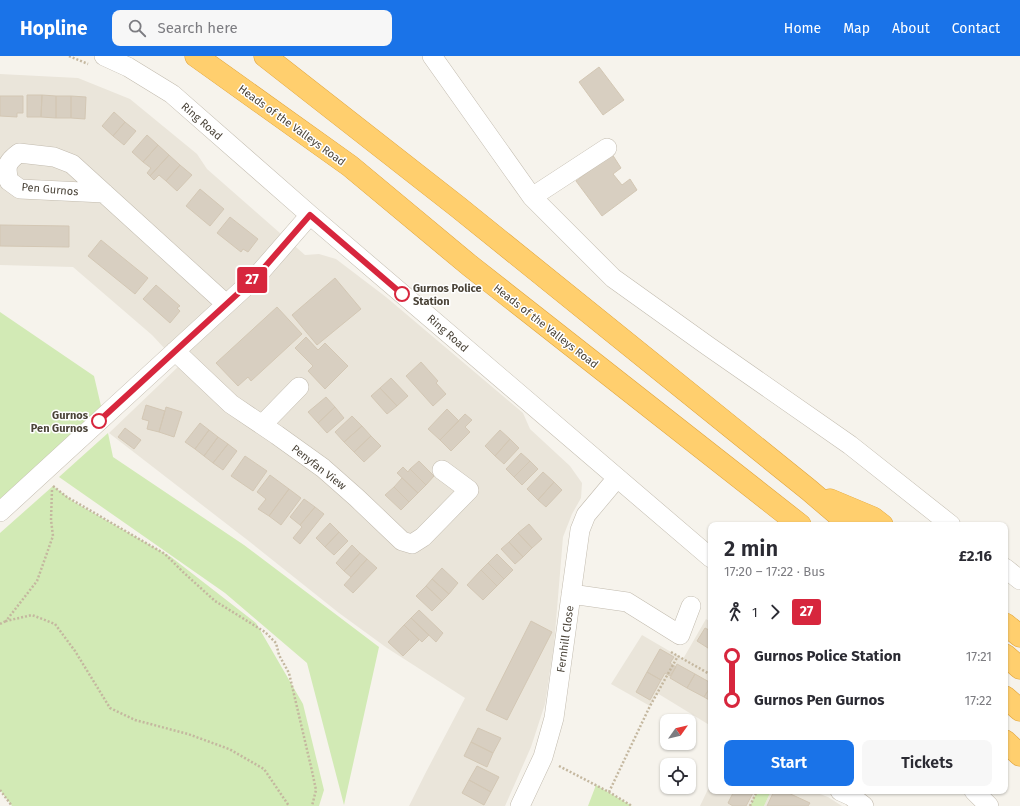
<!DOCTYPE html>
<html lang="en">
<head>
<meta charset="utf-8">
<style>
	:root { --surface:#fff; --page:#f7f7f7; --text:#2b2b33; --muted:#7c7c81; --accent:#1a73e8 }
	body { margin:0; font-family:"Fira Sans",sans-serif; background:var(--page); color:var(--text); height:100vh; display:flex; flex-direction:column; font-size:15px; white-space:nowrap }
	* { box-sizing:border-box; margin:0 }
	p { font-size:13px; color:var(--muted) }
	.icon { flex:none; width:22px; height:22px; fill:none; stroke:currentColor; stroke-width:2; stroke-linecap:round; stroke-linejoin:round }
	.map { position:relative; flex:1; overflow:hidden }
	.drawer { position:absolute; left:708px; top:466px; width:300px; height:272px; display:flex; flex-direction:column; background:var(--surface); border-radius:8px; box-shadow:0 1px 3px #0004 }
	.drawer>* { flex:none }
	.badge { padding:0 8px; border-radius:3px; font-size:14px; line-height:26px }
	.needle { width:26px; rotate:56deg }
	.buttons { position:absolute; left:660px; top:658px; display:grid; gap:8px }
	.buttons a { display:grid; place-items:center; width:36px; height:36px; border-radius:8px; background:var(--surface); box-shadow:0 1px 3px #0004; font-size:20px }
	.map>.badge { position:absolute; translate:-50% -50%; box-shadow:0 0 0 2px #fff }
	.legs { display:flex; align-items:center; gap:6px; height:44px; padding:0 16px; font-size:13px }
	.legs p { margin-inline-start:auto }
	.overview { display:flex; align-items:center; justify-content:space-between; height:68px; padding:0 16px }
	h1 { font-size:22px; font-weight:600; line-height:30px }
	.button { display:flex; gap:8px; margin-top:auto; padding:8px 16px }
	.button a { flex:1; height:46px; border-radius:8px; background:var(--accent); color:#fff; font-size:16px; font-weight:600; line-height:46px; text-align:center }
	.button a+a { background:var(--page); color:var(--text) }
	ul { padding:0 16px; list-style:none }
	li { display:flex; align-items:center; gap:14px; height:44px; font-size:15px }
	li i { display:grid; place-items:center; width:6px; height:100%; margin:0 5px; background:currentColor }
	li i::after { content:''; width:10px; height:10px; margin:-5px; border:3px solid; border-radius:50%; background:var(--surface) }
	li p { margin-inline-start:auto }
	li:first-child i { background:linear-gradient(#0000 50%,currentColor 0) }
	li:last-child i { background:linear-gradient(currentColor 50%,#0000 0) }
	header { display:flex; align-items:center; gap:24px; box-sizing:border-box; height:56px; padding:0 20px; background:var(--accent); color:#fff }
	header strong { font-size:19px }
	nav { display:flex; gap:22px; margin-inline-start:auto; font-size:14px }
	.search { width:280px; height:36px; background:var(--page); display:flex; align-items:center; gap:10px; box-sizing:border-box; padding:0 14px; border-radius:8px; color:var(--muted); font-size:15px }
	.map>svg:first-child { display:block }
	.residential { fill:#eae5da }
	.green { fill:#d2eab5 }
	.building { fill:#d8cfc1; stroke:#d3c7b4 }
	.lines { fill:none; stroke-linecap:round; stroke-linejoin:round }
	.minor-casing { stroke:#c2bbae; stroke-width:20 }
	.highway-casing { stroke:#e0a43c; stroke-width:23 }
	.path { stroke:#c4b79f; stroke-width:2.5; stroke-dasharray:2 2; stroke-linecap:butt }
	.minor { stroke:#fff; stroke-width:19 }
	.highway { stroke:#ffcf6e; stroke-width:22 }
	.line-1-casing { stroke:#fff; stroke-width:9 }
	.line-1 { stroke:#d7263d; stroke-width:6 }
	.stop-1-dot { fill:#fff; stroke:#d7263d; stroke-width:2 }
	.labels { text-anchor:middle; stroke-width:3; stroke-linejoin:round; paint-order:stroke }
	.street-label { font-size:11px; fill:#4b4439; stroke:#fff }
	.stop-label { font-size:11px; font-weight:bold; fill:#4b4439; stroke:#fff; text-anchor:start }
</style>
</head>
<body>
<header>
<strong>Hopline</strong>
<div class="search"><svg class="icon" aria-label="search" viewBox="0 0 24 24"><circle cx="10" cy="10" r="6"/><path d="M15 15l6 6"/></svg>Search here</div>
<nav><a>Home</a><a>Map</a><a>About</a><a>Contact</a></nav>
</header>
<div class="map">
<svg width="1020" height="750" viewBox="0 0 1020 750">
	<rect width="100%" height="100%" fill="#f6f3ec"/>
	<path class="residential" d="M0 18 78 22 130 43 197 98 207 113 305 199 319 198 336 203 386 241 523 357 530 373 570 410 582 427 581 442 572 458 563 481 554 589 545 648 531 691 505 750H409L425 718 465 642 387 592 339 557 250 486 109 377 180 309 152 279 73 211 0 209Z
		M706 563 711 566V670L657 637 650 650 611 628 642 579 683 603Z
		M711 727V735H757L750 750H700Z
		M771 735H812L828 741 842 750H764Z"/>
	<path class="green" d="M0 256 94 320 101 350 0 444Z
		M108 377 113 401 244 489 379 591 344 749 307 607 225 537 59 421Z
		M53 430 74 446 171 501 256 567 303 648 324 734 319 750H12L0 734V477Z
		M596 729 632 750H588Z
		M757 735H771L764 750H750Z"/>
	<path class="building" d="M599 11 624 44 603 59 579 26Z
		M27 39H42L41 61H27Z
		M42 39 56 40V62L41 61Z
		M0 40H23V57H17V61L0 60Z
		M56 40H71V62H56Z
		M71 40 86 41 85 63 71 62Z
		M114 56 125 66 113 80 102 70Z
		M125 66 136 75 124 89 113 80Z
		M147 79 158 89 143 106 132 96Z
		M158 89 169 99 150 120 147 117 151 112 143 106Z
		M612 98 621 112 613 118 622 129 630 123 637 134 602 160 576 125Z
		M169 99 180 109 166 125 159 119 154 124 150 120Z
		M180 109 192 119 177 135 166 125Z
		M200 133 224 153 210 170 186 150Z
		M230 161 258 183 248 196 243 193 241 196 217 177Z
		M0 169 69 170V191L0 190Z
		M101 184 148 222 135 238 88 200Z
		M335 222 361 253 317 289 292 259Z
		M156 229 180 250 177 252 180 255 170 267 143 243Z
		M277 251 302 278 251 325 248 321 238 330 216 307Z
		M306 281 318 294 325 287 348 310 325 333 308 315 313 310 295 292Z
		M421 306 438 325 436 327 446 338 433 350 406 320Z
		M391 322 408 340 397 350 380 332Z
		M380 332 397 350 387 358 371 340Z
		M326 341 335 351 318 367 308 356Z
		M146 349 165 355 159 376 147 373 149 365 142 363Z
		M166 351 182 356 174 381 159 376Z
		M335 351 344 362 327 377 318 367Z
		M447 353 459 365 440 384 428 373Z
		M465 358 472 364 465 371 470 376 451 395 440 384Z
		M352 360 362 370 344 386 335 376Z
		M200 367 209 374 195 393 185 386Z
		M362 370 371 380 354 396 344 386Z
		M125 372 141 384 134 393 118 381Z
		M209 374 218 381 204 400 195 393Z
		M500 374 510 383 495 400 485 390Z
		M371 380 381 390 364 406 354 396Z
		M218 381 228 388 213 407 204 400Z
		M510 383 519 392 504 408 495 400Z
		M228 388 237 395 223 414 213 407Z
		M521 397 530 405 514 421 506 413Z
		M245 400 267 415 253 435 231 420Z
		M419 405 434 420 426 429 410 413Z
		M530 405 538 413 522 429 514 421Z
		M403 411 408 416 410 413 426 429 418 437 397 417Z
		M543 416 554 426 538 444 527 433Z
		M270 419 289 433 269 460 258 453 266 443 257 436Z
		M402 422 418 437 409 446 394 431Z
		M554 426 562 434 546 451 538 444Z
		M394 431 409 446 401 454 385 439Z
		M289 433 301 442 281 469 269 460Z
		M304 443 315 451 300 469 290 461Z
		M315 451 324 458 300 488 293 482 302 471 300 469Z
		M330 467 339 476 325 491 316 482Z
		M529 468 542 483 532 492 518 477Z
		M339 476 348 485 334 499 325 491Z
		M518 477 532 492 523 501 509 486Z
		M509 486 523 501 515 508 501 493Z
		M352 489 360 497 344 515 336 507Z
		M360 497 367 503 351 521 344 515Z
		M497 498 513 514 504 523 488 507Z
		M367 503 377 512 353 537 344 529Z
		M488 507 504 523 497 530 481 514Z
		M442 512 458 527 449 538 432 523Z
		M481 514 497 530 483 544 467 529Z
		M432 523 449 538 442 545 426 530Z
		M426 530 442 545 432 555 416 540Z
		M419 554 443 577 436 586 411 562Z
		M411 562 429 579 422 586 404 569Z
		M531 565 552 576 507 664 486 654Z
		M404 569 419 584 403 600 388 586Z
		M705 572 711 575V594L697 585Z
		M660 593 674 601 670 607 676 611 670 620 665 617 661 624 647 616Z
		M677 608 695 618 687 632 670 622Z
		M647 616 661 624 650 644 636 636Z
		M695 618 711 627V630L704 641 687 632Z
		M711 630V645L704 641Z
		M478 672 501 682 493 697 471 686Z
		M471 686 493 697 487 711 464 700Z
		M477 710 499 721 491 736 469 724Z
		M469 724 491 736 484 749 462 737Z
		M734 735H754L746 750H733L728 747Z
		M774 735H784L810 747 808 750H767Z"/>
	<g class="lines">
		<defs>
			<path id="minor" d="M104 0 128 11 172 38 310 159 711 502
				M432 0 532 141 607 92
				M104 137 20 133 9 125C5 110 7 106 19 97L54 101 72 108 226 248
				M532 141 613 222 708 290 850 389 951 469
				M175 295 231 348 277 379 323 412 357 442 402 485 412 488 423 481 469 434 442 414
				M262 369 299 331
				M0 456 256 221 310 159
				M1005 512 1020 524
				M571 538 627 546 680 579 691 550
				M840 735 851 740 864 750
				M974 735 989 750
				M520 750 543 701 554 662 580 474 586 459 617 422"/>
			<path id="highway" d="M196 0 350 110 469 209 800 469
				M265 0 458 151 809 434 850 469
				M830 444 873 462 882 469
				M1005 568 1020 580
				M1005 599 1020 612
				M1005 641 1020 654
				M1005 685 1020 699"/>
		</defs>
		<use href="#minor" class="minor-casing"/>
		<use href="#highway" class="highway-casing"/>
		<path class="path" d="M69 0 88 8
			M53 430 67 441 165 498 183 516 215 545 265 576 276 587 279 599 289 617 312 715 316 734 312 750
			M52 434 51 464 53 480 37 525 6 565 32 559 55 568 75 595 110 652 135 664 188 678 229 693 264 713 289 750
			M0 568 6 565
			M671 596 711 619
			M559 710 609 736 632 750
			M0 734 12 750
			M609 736 650 650 678 600
			M750 750 757 735"/>
		<use href="#minor" class="minor"/>
		<use href="#highway" class="highway"/>
	</g>
	<g class="lines">
		<defs>
			<path id="line-1" d="M99 365 256 221 310 159 402 238"/>
		</defs>
		<use href="#line-1" class="line-1-casing"/>
		<use href="#line-1" class="line-1"/>
	</g>
	<g class="stop-1-dot">
		<circle cx="402" cy="238" r="7"/>
		<circle cx="99" cy="365" r="7"/>
	</g>
	<g class="labels">
		<g class="street-label">
			<text transform="translate(202 65) rotate(41)" y="4">Ring Road</text>
			<text transform="translate(292 69) rotate(36)" y="4">Heads of the Valleys Road</text>
			<text transform="translate(50 133) rotate(5)" y="4">Pen Gurnos</text>
			<text transform="translate(546 270) rotate(38)" y="4">Heads of the Valleys Road</text>
			<text transform="translate(448 277) rotate(41)" y="4">Ring Road</text>
			<text transform="translate(319 411) rotate(38)" y="4">Penyfan View</text>
			<text transform="translate(565 583) rotate(-82)" y="4">Fernhill Close</text>
		</g>
		<g class="stop-label">
			<text x="413" y="236">Gurnos Police<tspan x="413" dy="13">Station</tspan></text>
			<text x="88" y="363" text-anchor="end">Gurnos<tspan x="88" dy="13">Pen Gurnos</tspan></text>
		</g>
	</g>
</svg>
<div class="buttons">
<a><svg class="needle" viewBox="-14 -14 28 28"><path d="M0-13l5 13h-10z" fill="#e53935"/><path d="M0 13l5-13h-10z" fill="#7c7c81"/></svg></a>
<a><svg class="icon" aria-label="locate" viewBox="0 0 24 24"><circle cx="12" cy="12" r="6"/><path d="M12 2v4M12 18v4M2 12h4M18 12h4"/></svg></a>
</div>
<b class="badge" style="left:252px;top:224px;background:#d7263d;color:#fff">27</b>
<section class="drawer">
<div class="overview"><div><h1>2 min</h1><p>17:20 – 17:22 · Bus</p></div><b>£2.16</b></div>
<div class="legs"><svg class="icon" aria-label="walk" viewBox="0 0 24 24"><circle cx="13" cy="4" r="2"/><path d="M13 8l-2 6 4 7M11 14l-3 7M7 12l3-4h3l4 4"/></svg>1<svg class="icon" aria-label="forward" viewBox="0 0 24 24"><path d="M9 5l7 7-7 7"/></svg><b class="badge" style="background:#d7263d;color:#fff">27</b></div>
<ul>
<li><i style="color:#d7263d"></i><b>Gurnos Police Station</b><p>17:21</p></li>
<li><i style="color:#d7263d"></i><b>Gurnos Pen Gurnos</b><p>17:22</p></li>
</ul>
<div class="button"><a>Start</a><a>Tickets</a></div>
</section>
</div>
</body>
</html>
